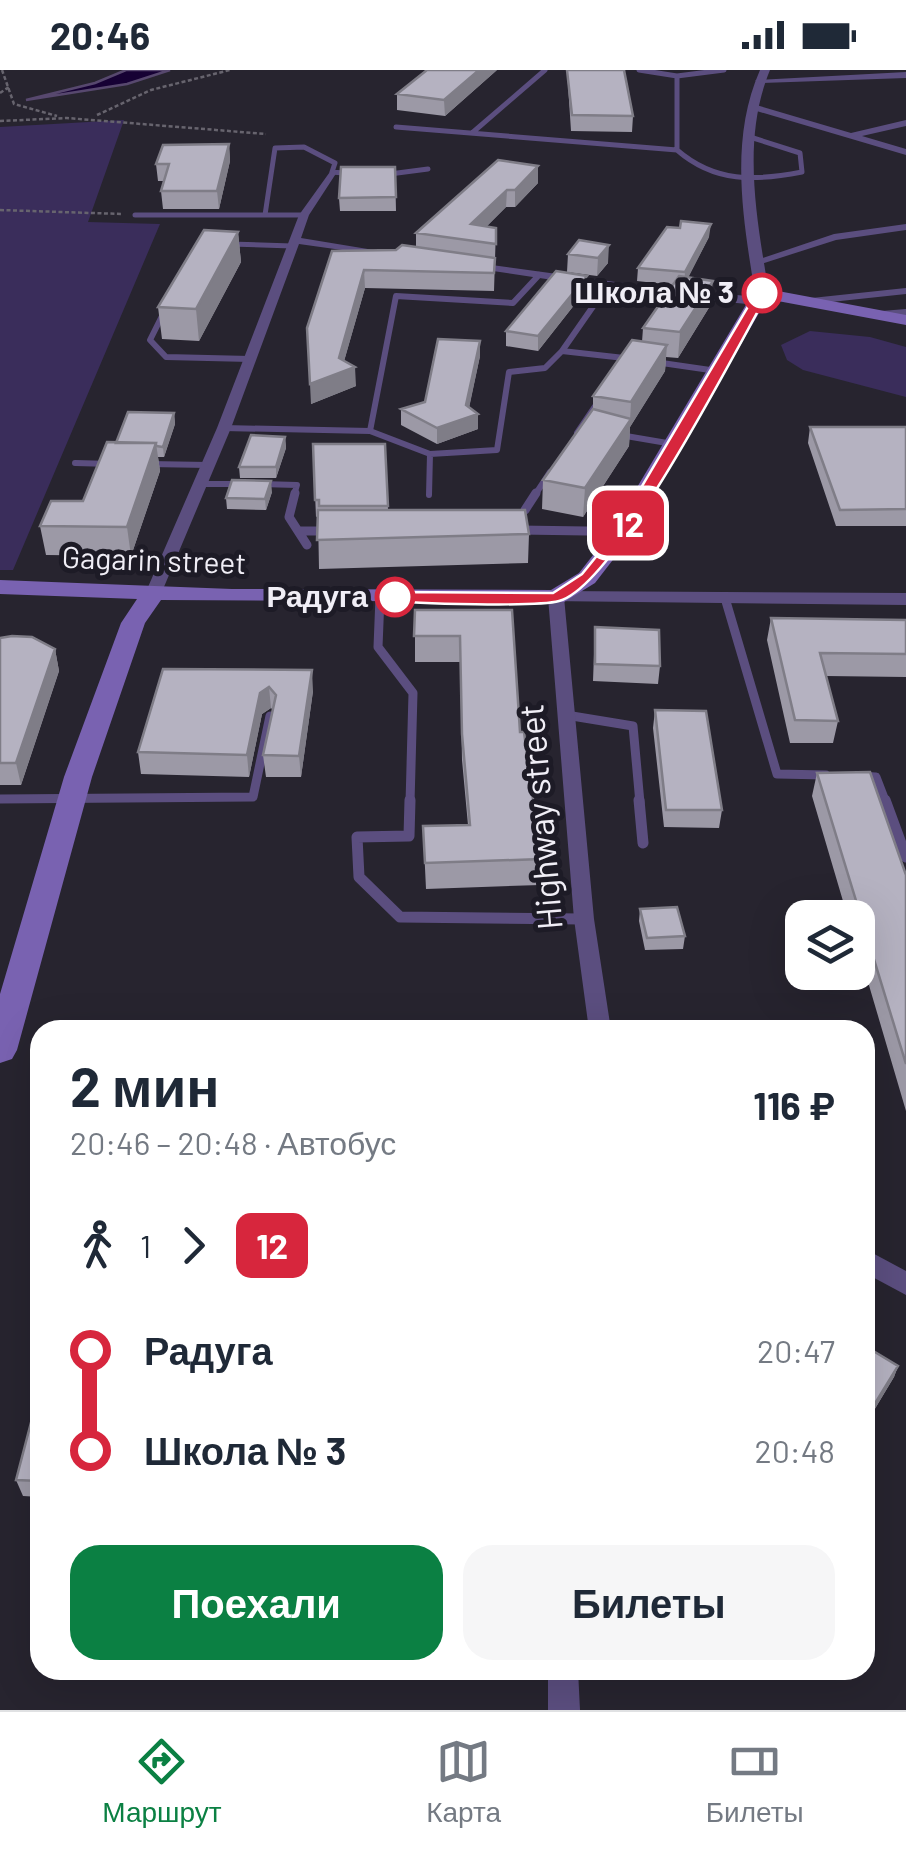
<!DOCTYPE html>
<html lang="ru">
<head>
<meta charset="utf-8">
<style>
	:root { --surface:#fff; --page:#f6f6f7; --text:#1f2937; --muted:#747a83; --line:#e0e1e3; --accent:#0b8043 }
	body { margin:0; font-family:Barlow,sans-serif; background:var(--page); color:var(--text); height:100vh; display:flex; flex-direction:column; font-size:38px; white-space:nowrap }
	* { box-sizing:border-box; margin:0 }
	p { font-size:32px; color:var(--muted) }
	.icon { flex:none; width:55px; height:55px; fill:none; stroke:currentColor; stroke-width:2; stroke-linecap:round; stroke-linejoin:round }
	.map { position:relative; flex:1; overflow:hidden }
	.side { position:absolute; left:30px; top:950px; width:845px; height:660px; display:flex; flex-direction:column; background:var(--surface); border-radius:30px; box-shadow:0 10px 40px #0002 }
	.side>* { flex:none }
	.badge { padding:0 20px; border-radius:15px; font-size:35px; line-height:65px }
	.tools { position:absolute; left:785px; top:830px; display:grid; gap:20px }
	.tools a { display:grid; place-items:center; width:90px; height:90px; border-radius:20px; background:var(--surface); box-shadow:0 10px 40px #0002; font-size:50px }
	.map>.badge { position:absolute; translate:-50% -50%; box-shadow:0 0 0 5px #fff }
	.legs { display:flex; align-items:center; gap:15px; height:110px; padding:0 40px; font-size:32px }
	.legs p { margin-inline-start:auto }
	.overview { display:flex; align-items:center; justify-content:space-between; height:170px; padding:0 40px }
	h1 { font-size:55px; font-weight:700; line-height:75px }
	.cta { display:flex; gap:20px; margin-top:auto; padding:20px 40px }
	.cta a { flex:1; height:115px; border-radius:30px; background:var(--accent); color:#fff; font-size:40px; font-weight:700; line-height:115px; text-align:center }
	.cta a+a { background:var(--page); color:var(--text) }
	ul { padding:0 40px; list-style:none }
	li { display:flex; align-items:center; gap:35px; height:100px; font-size:38px }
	li i { display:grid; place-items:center; width:15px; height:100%; margin:0 12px; background:currentColor }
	li i::after { content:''; width:25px; height:25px; margin:-12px; border:8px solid; border-radius:50%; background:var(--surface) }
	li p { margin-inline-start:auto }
	li:first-child i { background:linear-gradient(#0000 50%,currentColor 0) }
	li:last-child i { background:linear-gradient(currentColor 50%,#0000 0) }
	.status { display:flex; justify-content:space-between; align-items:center; height:70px; padding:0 50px; background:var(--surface); direction:ltr }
	.status svg { height:28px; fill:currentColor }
	.tabs { display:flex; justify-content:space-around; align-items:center; height:140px; border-top:2px solid var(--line); background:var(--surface); font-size:28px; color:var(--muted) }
	.tabs a { display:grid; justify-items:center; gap:5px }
	.tabs .active { color:var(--accent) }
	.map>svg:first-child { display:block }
	.green { fill:#3a2d5b }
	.water { fill:#160134; stroke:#57486e; stroke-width:2.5 }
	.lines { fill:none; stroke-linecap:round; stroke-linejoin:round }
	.path { stroke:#67646e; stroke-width:2.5; stroke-dasharray:4 2.5; stroke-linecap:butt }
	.service-far3 { stroke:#5b4e7f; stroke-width:5 }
	.service-far2 { stroke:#5b4e7f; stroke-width:6 }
	.service-far1 { stroke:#5b4e7f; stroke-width:9 }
	.service { stroke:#5b4e7f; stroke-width:11 }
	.minor { fill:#5b4e7f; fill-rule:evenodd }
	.tertiary { fill:#5b4e7f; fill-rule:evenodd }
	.secondary { fill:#7962b1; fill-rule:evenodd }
	.wall { fill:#9c99a6 }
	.shaded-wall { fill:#7f7d87 }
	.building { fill:#b5b2c1; stroke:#7f7d87; stroke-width:2.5 }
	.line-1 { fill:#d7263d; stroke:#fff; stroke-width:2.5 }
	.stop-1-dot { fill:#fff; stroke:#d7263d; stroke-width:5 }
	.labels { text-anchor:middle; stroke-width:10; stroke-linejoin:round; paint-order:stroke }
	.far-stop-label { font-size:30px; font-weight:bold; fill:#f0eef6; stroke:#1d1b26; text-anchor:end }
	.far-street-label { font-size:30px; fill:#f0eef6; stroke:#1d1b26 }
	.street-label { font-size:35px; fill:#f0eef6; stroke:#1d1b26 }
</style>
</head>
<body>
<div class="status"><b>20:46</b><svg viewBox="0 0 49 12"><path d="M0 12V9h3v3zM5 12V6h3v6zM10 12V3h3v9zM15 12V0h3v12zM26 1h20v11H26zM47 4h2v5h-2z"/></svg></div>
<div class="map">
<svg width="906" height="1640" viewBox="0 0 906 1640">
	<rect width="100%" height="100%" fill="#27242f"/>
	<path class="green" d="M124 50 88 152 160 154 13 500H0V57Z
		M810 261 870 267 906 277V327L803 300 787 290 781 275Z"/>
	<path class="water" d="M126 0H170L127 14 26 30 95 13Z"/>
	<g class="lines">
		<path class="path" d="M2 0 14 34 57 46
			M0 23 9 17
			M97 45 151 20 230 0
			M0 51 67 48 266 64
			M0 140 122 144"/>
		<path class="service-far3" d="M639 0 677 6V80
			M677 6 724 0
			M396 57 677 80C715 113 755 111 802 102L800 83 750 67
			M472 63 545 0
			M382 105 428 99
			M135 145H304
			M265 145 275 78 304 77 335 93 332 102 355 104
			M230 174 292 176"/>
		<path class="service-far2" d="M812 231 906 221
			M164 242 150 270 166 287 250 289
			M882 244 906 242
			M562 281 608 215
			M655 292 717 301
			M224 358 370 361 396 226 513 233 539 205
			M370 361 430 384 429 425
			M577 363 598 332
			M620 365 673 374
			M430 384 497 380 509 302 545 298 562 281 633 289
			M75 393 112 394
			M149 394 208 395
			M200 414H244
			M261 414 297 415 294 425
			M535 425 550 402"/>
		<path class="service-far1" d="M295 423 289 447 307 475
			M525 440 536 423
			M519 460 587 461 618 469
			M298 461H327
			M380 527 378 577 413 623 410 733
			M725 528 777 704 826 705
			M566 645 633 656 640 733
			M858 706 876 707 886 733
			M0 729 253 727 270 646"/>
		<path class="service" d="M410 730 409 766 357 767 359 807 400 847 583 849
			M639 730 643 773
			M885 730 906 787"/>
		<path class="minor" d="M906 2V8L759 13 755 10Z
			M753 34 851 63 906 50V56L862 66 906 79V85L750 39Z
			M332 99 337 102 309 145 301 168 398 184 392 187 299 174 231 358 161 524 153 529 147 527 145 524 217 358 299 145Z
			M906 154V160L836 170 761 194 751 192 834 164Z
			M470 192 652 217 758 227 764 231 758 235 652 225 466 197V193Z
			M556 522 564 527 594 849 611 960H589L574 849 548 527Z
			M865 1179 906 1201V1225L865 1203Z
			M548 1600H578L580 1640H548Z"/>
		<path class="tertiary" d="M760 0H770C741 70 757 151 769 223L762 227 755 223C743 150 729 70 760 0Z
			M556 521 906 523V535L549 531 546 527Z"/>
		<path class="secondary" d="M762 218 906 245V255L767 229 629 469 595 513 564 532 161 530 145 553 92 707 17 980 12 989 0 993V924L64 707 121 553 137 529 0 524V510L232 519 551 520 579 503 608 466 753 223Z"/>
	</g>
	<path class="wall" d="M497 0 445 46 397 40V24Z
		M567 0H624L633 46 632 62 571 61Z
		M229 74 230 91 219 139H163L161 121 164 111H158L156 94Z
		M538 96V113L515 137H506L487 156 496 158 494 221 365 218 344 291 356 316 311 334 332 181 396 180 416 177V163Z
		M395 97 396 141H340L339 128Z
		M238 162 241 192 199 271 162 269 158 237Z
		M709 167 688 207 710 236 678 288 666 287 665 301 630 357 629 376 583 447 542 439 543 410 593 340V326L642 272 643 258 673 215 637 211 638 198Z
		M579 170 608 193 597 206 567 202 568 184Z
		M587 206 586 220 538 281 506 276V261Z
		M480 286 469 337 478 359 437 374 401 355V339L425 332Z
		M174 343 175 354 164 387H158L160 401 131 486 46 485 40 456 83 431 116 373Z
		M810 357H906V456H836L808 373Z
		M285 367 286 378 276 408H240L239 397Z
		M313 374H385L388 440 529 464 528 493 319 499 318 446 316 447Z
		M272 422 266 440 227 439 226 428Z
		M415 540H512L520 662 541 789 540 815 426 819 423 756 468 755 462 690 460 592H415Z
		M771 548 906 550V607L826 606 838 651 833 673H790L767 570Z
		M595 557 660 596 658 614 593 611Z
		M0 568 55 579 59 601 21 715H0Z
		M163 599 313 621 301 707H266L263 685 273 640 271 638 262 644 249 707 141 704 138 682Z
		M655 640 722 740 719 758 664 757 653 658Z
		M817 703 906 805V1041L858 878V848H848L812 726Z
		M640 839 685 866 683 879 645 880 639 851Z
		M865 1276 898 1296 894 1307 867 1352 865 1351Z
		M40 1318V1427L23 1426 16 1410Z"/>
	<path class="shaded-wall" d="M479 0H497L445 46 444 30Z
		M229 74 230 91 219 139 217 121Z
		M538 96V113L515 137V120Z
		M507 120 506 137 471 172V154Z
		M711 154 709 167 684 216 685 202Z
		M238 162 241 192 199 271 196 239Z
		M609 175 608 193 597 206 598 188Z
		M364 200 365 218 341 302 355 297 356 316 311 334 310 314 339 288Z
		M587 206 586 220 538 281V266Z
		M713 211 710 236 678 288 680 262Z
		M480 271V286L467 348 478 344V359L437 374V358Z
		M667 275 665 301 630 357 629 376 583 447 585 418 630 351 631 332Z
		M174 343 175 354 164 387 163 377Z
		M285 367 286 378 276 408V397Z
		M156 373 160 401 131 486 127 457Z
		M271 411 272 422 266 440 265 429Z
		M55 579 59 601 21 715 16 693Z
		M312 600 313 621 301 707 299 686Z
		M269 617 271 638 262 644 249 707 247 685 260 623Z
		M898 1296 894 1307 867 1352 871 1340Z"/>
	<path class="building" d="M427 0H479L444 30 397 24Z
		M567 0H624L633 46 572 45Z
		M229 74 217 121H161L169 94H156L163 75Z
		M498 90 538 96 515 120H507L471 154 496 158V174L416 163Z
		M341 97H395L396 127 339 128Z
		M681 151 711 154 685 202 638 198 667 157 680 158Z
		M204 160 238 162 196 239 158 237Z
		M579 170 609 175 598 188 568 184Z
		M402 175 495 188 494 203 364 200 339 288 355 297 310 314 307 258 332 181 396 180Z
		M556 201 587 206 538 266 506 261Z
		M679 206 713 211 680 262 643 258Z
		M438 269 480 271 466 335 478 344 437 358 401 339 425 332Z
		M632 270 667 275 631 332 593 326Z
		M593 339 631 349 585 418 543 410Z
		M128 342 174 343 163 377 156 376V373H116Z
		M810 357H906V439L840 440Z
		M251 365 285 367 276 397H239Z
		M107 372 156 373 127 457 40 456 51 431H83Z
		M313 374H385L388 436H319V430H315Z
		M232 410 271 411 265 429 226 428Z
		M318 440H525L529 464 317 470Z
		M415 540H512L520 662H524L541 789 425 793 423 756 470 755 462 664 460 566H414Z
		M771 548 906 550V584L820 583 838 651 795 650Z
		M595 557 659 560 660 596 595 594Z
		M12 566 32 567 55 579 16 693H0V568Z
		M163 599 312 600 299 686 263 685 276 625 269 617 260 623 247 685 138 682Z
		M655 640 706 641 722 740H666Z
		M870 702 906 805V994L817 703Z
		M677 837 685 866 647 868 640 839Z
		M865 1276 898 1296 871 1340 865 1337Z
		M40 1318V1411L16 1410Z"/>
	<path class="line-1" d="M762 220 768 223C734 283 616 516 559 531 539 537 412 534 390 530V524L395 522 553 523 582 504 612 467 756 223Z"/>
	<g class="stop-1-dot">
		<circle cx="762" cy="223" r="18"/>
		<circle cx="395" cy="527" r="18"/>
	</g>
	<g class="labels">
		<g class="far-stop-label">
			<text x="734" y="233">Школа № 3</text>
			<text x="368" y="537">Радуга</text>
		</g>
		<g class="far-street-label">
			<text transform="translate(154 491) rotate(2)" y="10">Gagarin street</text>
		</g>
		<g class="street-label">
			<text transform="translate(541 747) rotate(-95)" y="12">Highway street</text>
		</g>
	</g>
</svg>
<div class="tools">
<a><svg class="icon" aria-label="layers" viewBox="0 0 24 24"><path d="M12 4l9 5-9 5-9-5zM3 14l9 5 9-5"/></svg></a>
</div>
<b class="badge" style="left:628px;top:453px;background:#d7263d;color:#fff">12</b>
<section class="side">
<div class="overview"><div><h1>2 мин</h1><p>20:46 – 20:48 · Автобус</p></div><b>116 ₽</b></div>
<div class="legs"><svg class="icon" aria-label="walk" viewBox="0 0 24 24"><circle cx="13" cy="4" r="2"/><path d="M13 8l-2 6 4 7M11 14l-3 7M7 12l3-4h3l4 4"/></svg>1<svg class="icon" aria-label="forward" viewBox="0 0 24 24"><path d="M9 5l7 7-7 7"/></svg><b class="badge" style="background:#d7263d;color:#fff">12</b></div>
<ul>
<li><i style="color:#d7263d"></i><b>Радуга</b><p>20:47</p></li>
<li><i style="color:#d7263d"></i><b>Школа № 3</b><p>20:48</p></li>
</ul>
<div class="cta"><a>Поехали</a><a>Билеты</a></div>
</section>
</div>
<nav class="tabs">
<a class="active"><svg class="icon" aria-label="directions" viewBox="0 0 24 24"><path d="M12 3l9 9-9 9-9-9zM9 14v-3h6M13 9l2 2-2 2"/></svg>Маршрут</a>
<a><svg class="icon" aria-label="map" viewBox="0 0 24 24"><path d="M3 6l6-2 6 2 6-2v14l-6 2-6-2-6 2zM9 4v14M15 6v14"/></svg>Карта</a>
<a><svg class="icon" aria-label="tickets" viewBox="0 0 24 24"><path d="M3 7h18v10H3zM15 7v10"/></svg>Билеты</a>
</nav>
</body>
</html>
